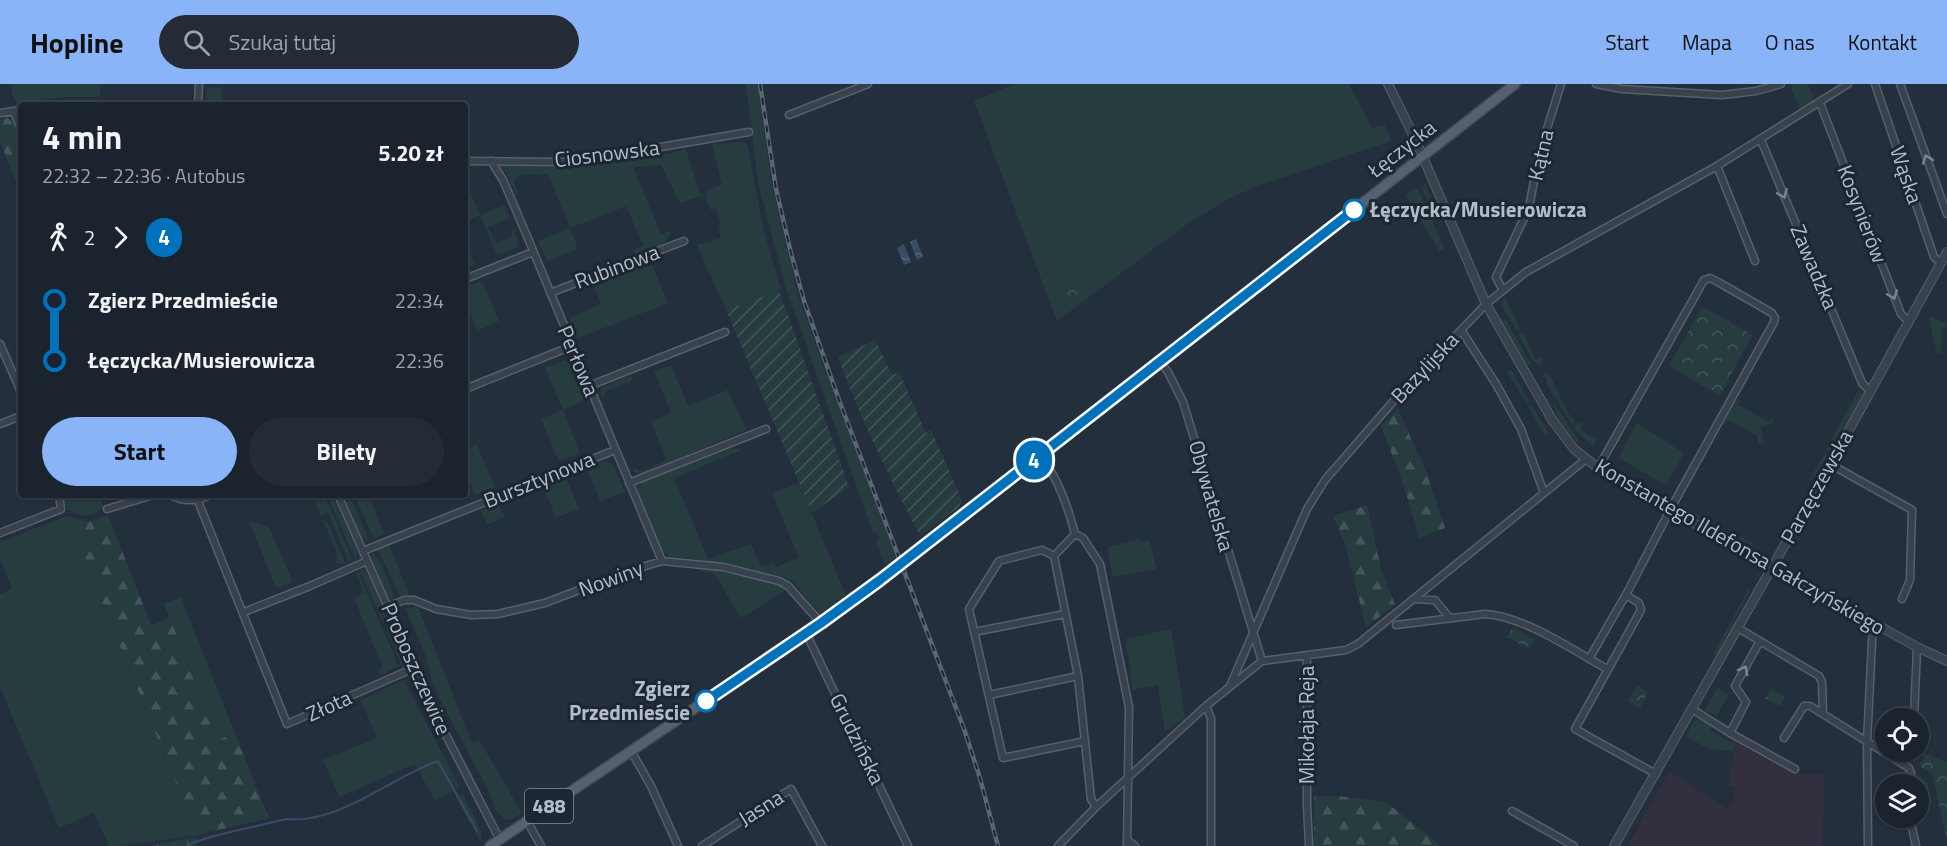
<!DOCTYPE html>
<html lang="pl">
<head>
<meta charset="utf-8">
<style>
	:root { --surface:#1b232e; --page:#242b36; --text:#f1f3f6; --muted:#a0a4aa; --line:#39404a; --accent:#8ab4f8 }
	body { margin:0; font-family:"Titillium Web",sans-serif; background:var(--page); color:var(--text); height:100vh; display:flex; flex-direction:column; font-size:22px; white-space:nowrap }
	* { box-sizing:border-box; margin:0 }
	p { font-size:20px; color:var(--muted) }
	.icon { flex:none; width:33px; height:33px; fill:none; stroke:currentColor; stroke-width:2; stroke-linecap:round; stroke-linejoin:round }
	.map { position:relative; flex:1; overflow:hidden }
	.drawer { position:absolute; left:18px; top:18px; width:450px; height:396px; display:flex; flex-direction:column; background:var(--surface); border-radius:6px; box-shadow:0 2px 4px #0004,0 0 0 2px var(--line) }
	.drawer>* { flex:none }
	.badge { padding:0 12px; border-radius:20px; font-size:21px; line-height:39px }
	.controls { position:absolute; left:1875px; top:624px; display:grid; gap:12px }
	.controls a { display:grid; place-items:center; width:54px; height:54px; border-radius:50%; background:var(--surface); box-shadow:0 2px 4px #0004,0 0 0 2px var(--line); font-size:30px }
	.map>.badge { position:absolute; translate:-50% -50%; box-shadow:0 0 0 3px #fff }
	.legs { display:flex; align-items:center; gap:9px; height:66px; padding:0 24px; font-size:20px }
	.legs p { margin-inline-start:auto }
	.headline { display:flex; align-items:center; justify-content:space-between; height:102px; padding:0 24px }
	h1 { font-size:33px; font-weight:700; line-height:45px }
	.primary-button { display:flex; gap:12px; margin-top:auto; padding:12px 24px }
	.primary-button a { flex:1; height:69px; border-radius:36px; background:var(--accent); color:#111; font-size:24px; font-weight:700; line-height:69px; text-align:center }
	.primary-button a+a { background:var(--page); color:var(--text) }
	ul { padding:0 24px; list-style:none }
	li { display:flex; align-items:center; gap:21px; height:60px; font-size:22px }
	li i { display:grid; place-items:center; width:9px; height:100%; margin:0 8px; background:currentColor }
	li i::after { content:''; width:15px; height:15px; margin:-8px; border:4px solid; border-radius:50%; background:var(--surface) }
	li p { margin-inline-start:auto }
	li:first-child i { background:linear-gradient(#0000 50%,currentColor 0) }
	li:last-child i { background:linear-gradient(currentColor 50%,#0000 0) }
	header { display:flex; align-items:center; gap:36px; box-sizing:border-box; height:84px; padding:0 30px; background:var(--accent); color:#111 }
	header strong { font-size:28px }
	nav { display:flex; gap:33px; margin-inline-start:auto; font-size:21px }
	.search { width:420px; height:54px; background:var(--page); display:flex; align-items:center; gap:15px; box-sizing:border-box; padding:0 21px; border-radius:33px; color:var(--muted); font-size:22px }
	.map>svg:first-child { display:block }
	.medical { fill:#32303f }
	.grass { fill:#263c3f }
	.forest { fill:url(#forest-firs) }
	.wetland { fill:url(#wetland-marsh) }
	.park { fill:url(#park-crowns) }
	.garden { fill:url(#garden-furrows) }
	.water { fill:url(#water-waves) }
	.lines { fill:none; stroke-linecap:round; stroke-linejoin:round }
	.stream { stroke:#394c67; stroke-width:2 }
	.minor-casing { stroke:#565f6c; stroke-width:9 }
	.tertiary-casing { stroke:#565f6c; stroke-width:10 }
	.primary-casing { stroke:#414a57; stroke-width:12 }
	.minor { stroke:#38414e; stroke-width:6 }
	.tertiary { stroke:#38414e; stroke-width:8 }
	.primary { stroke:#56606e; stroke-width:9 }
	.rail-casing { stroke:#5a6575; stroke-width:4.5 }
	.rail { stroke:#1d2633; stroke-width:2; stroke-dasharray:7; stroke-linecap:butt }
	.oneway { stroke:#7c8592 }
	.line-1-casing { stroke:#fff; stroke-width:14 }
	.line-1 { stroke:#0072bc; stroke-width:9 }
	.stop-1-dot { fill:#fff; stroke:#0072bc; stroke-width:3 }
	.labels { text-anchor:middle; stroke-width:6; stroke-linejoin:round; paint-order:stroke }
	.shield { fill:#1d2633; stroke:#878f9c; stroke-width:1.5 }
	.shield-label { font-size:20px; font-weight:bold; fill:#b4bcc9 }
	.street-label { font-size:21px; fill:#b4bcc9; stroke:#1d2633 }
	.stop-label { font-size:21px; font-weight:bold; fill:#b4bcc9; stroke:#1d2633; text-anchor:start }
</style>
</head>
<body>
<header>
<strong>Hopline</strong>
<div class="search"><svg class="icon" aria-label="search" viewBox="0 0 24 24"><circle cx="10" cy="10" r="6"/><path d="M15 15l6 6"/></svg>Szukaj tutaj</div>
<nav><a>Start</a><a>Mapa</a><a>O nas</a><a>Kontakt</a></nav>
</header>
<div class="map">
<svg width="1947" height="762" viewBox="0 0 1947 762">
	<defs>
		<pattern id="forest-firs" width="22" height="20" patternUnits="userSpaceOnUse" patternTransform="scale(1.5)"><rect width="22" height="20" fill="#263c3f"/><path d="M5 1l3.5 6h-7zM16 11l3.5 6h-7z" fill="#435659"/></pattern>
		<pattern id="wetland-marsh" width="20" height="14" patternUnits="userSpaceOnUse" patternTransform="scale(1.5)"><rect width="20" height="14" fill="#263c3f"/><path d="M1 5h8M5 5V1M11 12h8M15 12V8" fill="none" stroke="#435659"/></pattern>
		<pattern id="park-crowns" width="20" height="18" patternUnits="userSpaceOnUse" patternTransform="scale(1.5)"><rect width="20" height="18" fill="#263c3f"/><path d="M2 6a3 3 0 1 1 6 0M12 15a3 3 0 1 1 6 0" fill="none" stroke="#435659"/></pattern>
		<pattern id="garden-furrows" width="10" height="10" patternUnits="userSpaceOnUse" patternTransform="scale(1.5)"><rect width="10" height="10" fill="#263c3f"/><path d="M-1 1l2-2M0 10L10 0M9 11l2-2" fill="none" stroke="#435659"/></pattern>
		<pattern id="water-waves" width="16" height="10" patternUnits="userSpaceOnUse" patternTransform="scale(1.5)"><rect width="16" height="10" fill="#394c67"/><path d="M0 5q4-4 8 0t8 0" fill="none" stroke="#53647b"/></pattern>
	</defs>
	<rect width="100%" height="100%" fill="#242f3e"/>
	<path class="medical" d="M1735 658 1793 689 1825 691 1822 762H1628L1669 688 1728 725 1729 721H1733L1735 702H1729V697Z"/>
	<path class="grass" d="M12 0H101L100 11 98 13H63L17 19 12 10Z
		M746 0H758L771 97 798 211 816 262 896 474 885 481 876 458 880 454 877 448 873 449 786 204 758 100Z
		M1016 0H1349L1372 44 1385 41 1391 57 1263 100 1230 114 1190 138 1057 237 974 17Z
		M1795 0H1808L1815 18 1799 28 1798 19 1789 2Z
		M207 3 220 4 225 21H207Z
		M742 58 747 60 748 63 764 148 781 205 726 226 697 161 721 154 718 143 721 142 716 124 710 126 705 111 680 119 661 81 633 83 661 150 670 147V151L663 161 635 172 633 166 643 162 626 122 570 144 578 165 547 177 538 157 570 144 548 90 518 91 514 98 519 111 516 112 506 88 501 84V81L550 82 585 81 645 71H663L686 65 700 111 707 109V106L722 101 712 60Z
		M465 96 480 131 504 121 510 134 488 143 496 159 511 153 512 146 514 145 518 156 516 164 497 171 480 131 465 137Z
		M1425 98 1438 135 1435 134 1422 105Z
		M1414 105H1418L1445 165 1439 167 1406 111Z
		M465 155 475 180 467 184Z
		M651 178 668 219 578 254 569 234 601 220 592 197 631 182 633 185Z
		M482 197 499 237 477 246 465 215V203Z
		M1505 213 1520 245 1517 247 1501 221Z
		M1931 232 1947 240 1942 247 1941 269 1937 270 1929 236Z
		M1501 235H1505L1533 283 1526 279Z
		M1523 248 1536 275 1541 273 1543 277 1539 283 1536 278 1533 277 1519 251Z
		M564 276 570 279 586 316 563 326 580 369 559 377 541 335 563 326 545 284Z
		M671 281 688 322 728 306 746 346 641 390 634 388 633 384 642 387 667 376 651 338 671 329 654 287Z
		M1511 285 1530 318 1527 320 1507 288Z
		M1546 289 1550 291 1568 329 1575 336 1572 341 1546 299 1547 295 1543 290Z
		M630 292 634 296 606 307 603 313 600 307 601 304Z
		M1860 304 1862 312 1831 368 1826 365Z
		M1738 315 1740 317 1738 321 1769 338 1772 334 1773 336 1771 340 1761 343 1764 359H1758L1757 352 1728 336 1725 341 1723 340Z
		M1552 316 1578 355 1577 359 1558 334Z
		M1531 320 1549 349 1545 352 1528 322Z
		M1578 338 1582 340 1580 346 1597 355 1594 361H1591L1574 344Z
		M1637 339 1684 369 1666 401 1618 374Z
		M477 361 495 403 475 411 465 387V365Z
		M733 364 742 366 674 394 708 475 751 460 761 482H766L774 479 776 483 799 474 772 409 799 399 846 511 819 530 794 498 783 493 723 479 669 472 662 466 637 407 641 398 717 367Z
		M1825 369 1829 371 1811 397 1809 396Z
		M605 377 613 380 625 408 600 417 587 384Z
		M566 393 579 425 556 434 543 402Z
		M62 411H99L104 422C91 436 84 433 68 426Z
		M313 411H324L352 474 349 478 328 428 321 432Z
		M327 411H332L357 467 356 477Z
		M344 411H349L368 453 367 458 362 454Z
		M354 411H369L384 450 374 455Z
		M498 419 505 433 487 441 481 426Z
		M1678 419 1729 448 1754 459 1752 462 1723 449 1682 426Z
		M67 432 85 477 197 751 122 762H109L94 729 59 744 0 603V510L12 505 0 475V458Z
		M323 436 327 438 345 479 334 480 338 472Z
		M249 437 269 443 293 498 276 504Z
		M1140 455 1142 458 1149 456 1157 485 1113 493 1107 466 1110 462Z
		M389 461 409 510 408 511 400 513 378 466Z
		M372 468C380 475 394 506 395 517L388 513 372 476Z
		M359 485 367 489 388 537 383 538Z
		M701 485C726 488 765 492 786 506L741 534 714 489 701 487Z
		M356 488 359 490 399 582 384 590H378L382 582 354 514 363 509Z
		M1749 504 1751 505 1716 572 1713 570Z
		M181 513 235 649 218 656 164 520Z
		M418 523 472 659 479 656 522 729 512 735 505 736 495 725 492 713 442 620 433 599 425 570 405 524Z
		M390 542C395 554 409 573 403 585L386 545Z
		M1171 545 1185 633 1165 648 1158 601 1132 606 1130 583 1125 555Z
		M404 596 460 703 435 717 415 680 339 713 323 676 377 654 361 616Z
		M1718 603 1729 611 1716 632 1705 626Z
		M1700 634 1712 642 1710 646 1732 659 1736 655 1733 667 1708 665 1686 652 1693 638Z
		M1917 690 1928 700 1929 717 1925 720 1919 721Z
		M463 710 482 749 480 757 456 714Z"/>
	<path class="forest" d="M6 33 14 38 21 52V110L0 58V35Z
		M1398 325 1427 390 1445 444 1419 454 1403 399 1381 342Z
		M1367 421 1381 485 1395 521 1366 543 1346 463 1333 432Z
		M108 431 151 541 170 534 218 656 235 649 269 734 197 751 67 432 88 438Z
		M1314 712H1337L1386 718 1441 762H1314Z"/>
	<path class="wetland" d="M196 753 197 762H151L154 761Z"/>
	<path class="park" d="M1055 210a11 11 0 1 1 22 0a11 11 0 1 1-22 0Z
		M1705 224 1752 251 1720 312 1669 282 1701 225Z
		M1513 543 1534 555 1529 565 1507 553Z
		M1637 601 1648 608 1640 624 1628 618Z
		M1771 605 1785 613 1780 622 1765 614Z
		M1925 670 1947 678V757L1932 689 1919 682Z"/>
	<path class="garden" d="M779 206 849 403 812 429 726 226Z
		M875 256 892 291 899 288 926 349 931 346 962 416 959 423 920 452C890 394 860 335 838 273Z"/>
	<path class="water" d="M916 155 923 173 917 176 910 158Z
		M904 160 911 178 904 181 897 164Z"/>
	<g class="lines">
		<path class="stream" d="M188 762C198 753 269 740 286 735 338 741 391 693 438 677L477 747"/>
		<defs>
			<path id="minor" d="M1596 0 1622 5 1722 11 1756 7 1781 0
				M1875 0 1934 173 1941 179
				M1900 0 1947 130
				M1820 19 1901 230 1909 238
				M198 21 199 0
				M13 27 21 44
				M0 29 21 26
				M789 31 868 0
				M1761 56 1862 299 1870 307
				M465 77 567 78 584 76 749 48
				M491 77 503 96 524 145 662 477
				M1717 82 1755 177
				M465 195 533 168
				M1502 205 1496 193 1529 124 1539 70 1561 0
				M550 209 684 157
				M1461 246 1496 300 1521 345 1544 409
				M0 260 21 308
				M1160 278 1168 288 1183 318 1262 577
				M589 302 725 248
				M465 305 572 262
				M0 340 21 332
				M1040 371C1058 394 1068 422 1075 450L1054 472 1078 592 1091 715 1096 723
				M1830 380 1912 426 1910 496 1902 515
				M629 399 766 345
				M170 411C183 418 198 417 211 411
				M338 411 436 632 500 756
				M198 417 287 640 414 584
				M107 425 153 411
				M0 449 61 425 59 411
				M1075 450 1083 454 1100 480 1129 623 1127 762
				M363 467 615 366
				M1054 472 1042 466 999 477 969 525 1003 674 1085 657
				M1626 511 1639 519 1641 526 1575 645 1656 690
				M1414 515 1435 516 1448 532 1452 534
				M388 523 404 516H414L436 525 471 531 498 530 545 519 626 488 662 477 723 483 779 497 788 502 821 539
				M244 528 310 502 367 477
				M1396 541 1485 530C1523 532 1573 566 1607 585
				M1738 544 1819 592 1822 598 1823 630 1909 684 1911 689V700
				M974 548 1065 530
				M806 549 908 762
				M1307 571V721L1309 762
				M1589 575 1628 507 1670 426 1774 238 1775 234 1772 229 1718 198 1710 194 1704 196 1598 384
				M1230 602 1307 425 1325 396 1397 313 1486 220 1526 188 1717 82 1848 0
				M989 611 1078 592
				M1206 622 1211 634V762
				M1692 625 1730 649 1795 685
				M1914 634 1917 563
				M1730 649 1746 618 1735 602 1760 557
				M1784 654 1804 622H1810L1823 630
				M631 667 651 702 678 762
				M1912 672V668
				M1512 727 1574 762
				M1910 734 1916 762
				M527 737 541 762
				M1127 756 1135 762
				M702 762 791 705 822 762
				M1058 762 1096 723 1206 622 1262 577 1346 566 1358 560 1586 375
				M1868 762 1867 658 1873 539"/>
			<path id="tertiary" d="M1388 0 1416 57 1486 220 1553 337 1574 365 1598 384 1623 400 1917 563 1947 577
				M1614 762 1821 397 1947 168"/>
			<path id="primary" d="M490 762 821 539 880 496 1515 0"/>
		</defs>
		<use href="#minor" class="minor-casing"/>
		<use href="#tertiary" class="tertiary-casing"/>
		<use href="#primary" class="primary-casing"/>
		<use href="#minor" class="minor"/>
		<use href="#tertiary" class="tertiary"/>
		<use href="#primary" class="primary"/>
		<defs>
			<path id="rail" d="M760 0 776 105 791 169 804 217 839 316 964 645 980 694 998 762"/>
		</defs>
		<use href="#rail" class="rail-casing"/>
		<use href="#rail" class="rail"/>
	</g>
	<defs><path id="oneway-chevron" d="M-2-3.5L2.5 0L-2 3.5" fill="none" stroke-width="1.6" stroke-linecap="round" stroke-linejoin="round" transform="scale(1.5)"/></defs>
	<g class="oneway">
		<use href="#oneway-chevron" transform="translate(1927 75) rotate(-110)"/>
		<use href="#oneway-chevron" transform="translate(1783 110) rotate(67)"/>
		<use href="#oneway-chevron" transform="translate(1893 211) rotate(68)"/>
		<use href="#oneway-chevron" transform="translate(1744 586) rotate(-61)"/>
	</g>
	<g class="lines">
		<defs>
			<path id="line-1" d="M706 617 821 539 880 496 1354 126"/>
		</defs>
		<use href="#line-1" class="line-1-casing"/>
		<use href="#line-1" class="line-1"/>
	</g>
	<g class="stop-1-dot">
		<circle cx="1354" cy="126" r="10"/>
		<circle cx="706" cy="617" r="10"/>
	</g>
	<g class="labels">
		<rect class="shield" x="525" y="705" width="48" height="34" rx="4.5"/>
		<g class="shield-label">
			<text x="549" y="729">488</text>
		</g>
		<g class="street-label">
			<text transform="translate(1402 65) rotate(-38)" y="7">Łęczycka</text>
			<text transform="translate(607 70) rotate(-7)" y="7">Ciosnowska</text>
			<text transform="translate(1541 71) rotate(-77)" y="7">Kątna</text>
			<text transform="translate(1906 91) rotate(71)" y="7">Wąska</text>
			<text transform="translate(1862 130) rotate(69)" y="7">Kosynierów</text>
			<text transform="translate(617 183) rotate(-21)" y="7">Rubinowa</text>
			<text transform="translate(1814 183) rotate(67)" y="7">Zawadzka</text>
			<text transform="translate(578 277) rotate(67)" y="7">Perłowa</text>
			<text transform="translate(1425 284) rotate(-47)" y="7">Bazylijska</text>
			<text transform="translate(539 396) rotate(-22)" y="7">Bursztynowa</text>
			<text transform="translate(1817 403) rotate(-61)" y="7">Parzęczewska</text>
			<text transform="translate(1211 412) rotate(74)" y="7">Obywatelska</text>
			<text transform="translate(1740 463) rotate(30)" y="7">Konstantego Ildefonsa Gałczyńskiego</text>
			<text transform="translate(611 495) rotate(-20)" y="7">Nowiny</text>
			<text transform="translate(416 585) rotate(66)" y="7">Proboszczewice</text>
			<text transform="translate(329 622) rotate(-24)" y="7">Złota</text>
			<text transform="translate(1307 641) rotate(-90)" y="7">Mikołaja Reja</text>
			<text transform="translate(857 655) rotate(64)" y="7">Grudzińska</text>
			<text transform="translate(761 724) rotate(-32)" y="7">Jasna</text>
		</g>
		<g class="stop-label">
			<text x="1370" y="133">Łęczycka/Musierowicza</text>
			<text x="690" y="612" text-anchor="end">Zgierz<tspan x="690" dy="24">Przedmieście</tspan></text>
		</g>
	</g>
</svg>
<div class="controls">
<a><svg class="icon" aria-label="locate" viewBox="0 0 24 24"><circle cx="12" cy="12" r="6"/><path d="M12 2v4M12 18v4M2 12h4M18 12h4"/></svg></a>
<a><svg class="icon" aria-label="layers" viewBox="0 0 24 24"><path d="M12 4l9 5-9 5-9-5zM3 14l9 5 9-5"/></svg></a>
</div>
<b class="badge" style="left:1034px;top:376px;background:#0072bc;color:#fff">4</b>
<section class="drawer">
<div class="headline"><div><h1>4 min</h1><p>22:32 – 22:36 · Autobus</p></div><b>5.20 zł</b></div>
<div class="legs"><svg class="icon" aria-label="walk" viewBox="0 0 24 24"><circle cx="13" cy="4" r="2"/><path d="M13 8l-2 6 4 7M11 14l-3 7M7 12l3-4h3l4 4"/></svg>2<svg class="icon" aria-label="forward" viewBox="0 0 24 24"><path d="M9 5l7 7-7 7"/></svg><b class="badge" style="background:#0072bc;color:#fff">4</b></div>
<ul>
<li><i style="color:#0072bc"></i><b>Zgierz Przedmieście</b><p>22:34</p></li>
<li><i style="color:#0072bc"></i><b>Łęczycka/Musierowicza</b><p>22:36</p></li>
</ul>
<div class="primary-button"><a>Start</a><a>Bilety</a></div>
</section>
</div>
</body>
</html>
